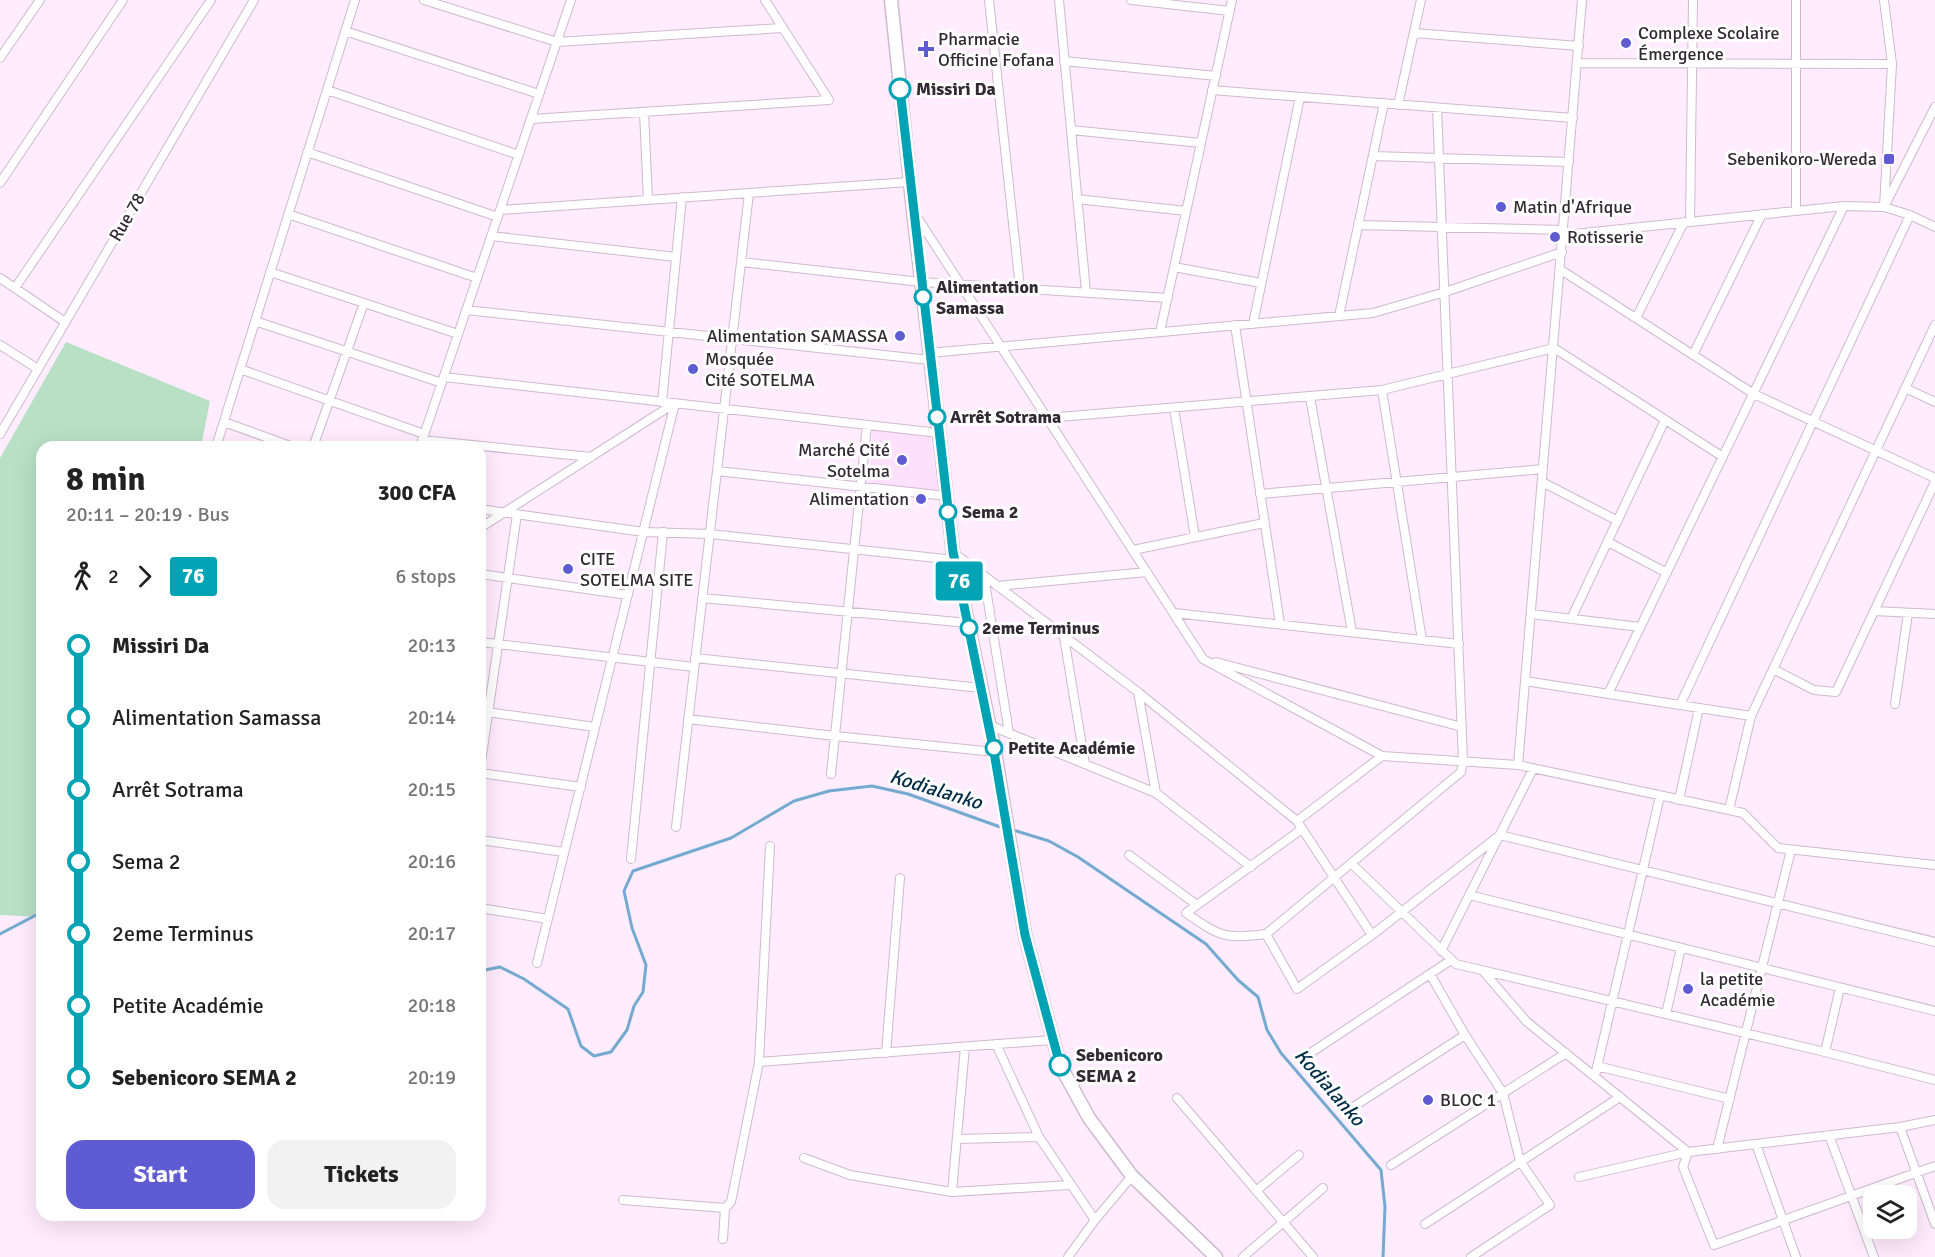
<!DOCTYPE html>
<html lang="en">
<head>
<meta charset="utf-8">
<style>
	:root { --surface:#fff; --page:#f2f2f2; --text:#222; --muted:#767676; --accent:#5e5bd3 }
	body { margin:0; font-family:Signika,sans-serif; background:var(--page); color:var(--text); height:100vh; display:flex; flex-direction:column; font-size:22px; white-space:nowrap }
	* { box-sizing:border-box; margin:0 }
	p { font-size:20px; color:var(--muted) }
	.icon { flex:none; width:33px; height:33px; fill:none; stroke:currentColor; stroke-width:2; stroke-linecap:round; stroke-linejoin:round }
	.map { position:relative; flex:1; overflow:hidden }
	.drawer { position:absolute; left:36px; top:441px; width:450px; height:780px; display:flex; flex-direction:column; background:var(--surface); border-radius:18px; box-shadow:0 6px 24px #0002 }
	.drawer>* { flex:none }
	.badge { padding:0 12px; border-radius:4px; font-size:21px; line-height:39px }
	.tools { position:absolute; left:1863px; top:1185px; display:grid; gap:12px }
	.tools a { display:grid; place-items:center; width:54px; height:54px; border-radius:12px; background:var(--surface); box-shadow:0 6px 24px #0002; font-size:30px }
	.map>.badge { position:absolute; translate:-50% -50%; box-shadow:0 0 0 3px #fff }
	.legs { display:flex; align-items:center; gap:9px; height:66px; padding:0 30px; font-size:20px }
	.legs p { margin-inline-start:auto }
	.head { display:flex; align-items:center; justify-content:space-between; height:102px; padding:0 30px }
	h1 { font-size:33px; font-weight:800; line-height:45px }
	.primary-button { display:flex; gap:12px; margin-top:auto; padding:12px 30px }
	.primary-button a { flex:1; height:69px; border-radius:18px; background:var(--accent); color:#fff; font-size:24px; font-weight:800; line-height:69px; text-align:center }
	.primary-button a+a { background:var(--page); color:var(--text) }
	ul { padding:0 30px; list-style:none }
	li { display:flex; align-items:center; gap:21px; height:72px; font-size:22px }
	li i { display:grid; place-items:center; width:9px; height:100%; margin:0 8px; background:currentColor }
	li i::after { content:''; width:15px; height:15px; margin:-8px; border:4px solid; border-radius:50%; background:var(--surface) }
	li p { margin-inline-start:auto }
	li:first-child i { background:linear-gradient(#0000 50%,currentColor 0) }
	li:last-child i { background:linear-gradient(currentColor 50%,#0000 0) }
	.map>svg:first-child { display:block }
	.built { fill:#fde0fc }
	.green { fill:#b8e0c4 }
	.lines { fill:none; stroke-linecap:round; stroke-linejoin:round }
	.stream { stroke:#75aad0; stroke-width:3 }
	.minor-casing { stroke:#cfb9ce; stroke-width:10 }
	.primary-casing { stroke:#cfb9ce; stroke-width:15 }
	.minor { stroke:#fff; stroke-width:8 }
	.primary { stroke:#fff; stroke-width:12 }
	.line-1-casing { stroke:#fff; stroke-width:14 }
	.line-1 { stroke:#00a3b4; stroke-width:9 }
	.poi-dot { fill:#5e5bd3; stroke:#fff; stroke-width:2 }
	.stop-1-dot { fill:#fff; stroke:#00a3b4; stroke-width:3 }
	.labels { text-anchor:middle; stroke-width:6; stroke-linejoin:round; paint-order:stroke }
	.poi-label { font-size:18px; fill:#322a32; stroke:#fff; text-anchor:start }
	.stop-label { font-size:18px; font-weight:bold; fill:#322a32; stroke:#fff; text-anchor:start }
	.street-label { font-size:18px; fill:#322a32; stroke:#fff }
	.water-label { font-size:20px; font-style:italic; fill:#002d47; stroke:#fff }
</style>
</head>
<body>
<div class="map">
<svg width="1935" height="1257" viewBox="0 0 1935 1257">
	<rect width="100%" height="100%" fill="#ffecfe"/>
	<path class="built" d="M873 429 930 435 938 492 869 484Z"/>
	<path class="green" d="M66 342 210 401 201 447H42V917L0 915V458Z"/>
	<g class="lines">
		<path class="stream" d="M1013 830 1049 841 1078 857 1206 944 1238 980 1258 997 1267 1030 1281 1053 1381 1170 1385 1207 1383 1257
			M0 934 42 912
			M480 971 500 967 524 979 568 1009 581 1046 594 1056 611 1052 627 1030 634 1006 643 992 646 965 632 928 624 891 633 871 731 838 794 801 829 791 872 786 908 794 1003 828"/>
		<defs>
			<path id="minor" d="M424 0 557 42 782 28
				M989 0 1020 288
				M1059 0 1086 292
				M1131 0 1230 11
				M345 31 539 94
				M1414 33 1579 46
				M0 58 40 0
				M1064 61 1216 76
				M1577 63 1892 64
				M327 90 519 155
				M1212 90 1573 118
				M1398 105 1421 0
				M644 112 648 200
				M531 119 829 100 765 0
				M1071 130 1201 143
				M307 152 498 217
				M1373 156 1569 162
				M0 183 123 0
				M1077 199 1186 211
				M1886 203 1935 107
				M1884 207 1892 64 1884 0
				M500 210 910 182
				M1796 211V0
				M288 214 477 278
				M915 214 1203 659 1382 756 1518 765 1743 813 1778 848 1935 865
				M1690 221 1693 0
				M1358 225 1564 230
				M1564 235 1844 206 1884 207 1910 215 1935 227
				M491 236 676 257
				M741 262 921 282 1168 298
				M1174 267 1261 283
				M1561 270 1754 394 1935 478
				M270 272 458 334
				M0 278 65 322
				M15 288 211 0
				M466 310 930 360
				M1339 316 1384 103
				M1636 318 1684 222
				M255 321 442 383
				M1253 324 1300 97
				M1235 325 1280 624
				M1160 332 1232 0
				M0 345 38 369
				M929 353 1373 313 1445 292 1562 252
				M1693 355 1762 214
				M240 369 424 434
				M444 377 939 433
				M1905 388 1935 402
				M1382 390 1422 640
				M1310 397 1352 632
				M662 402 682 197
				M1174 408 1195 537
				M1047 418 1382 390 1554 348 1723 457
				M224 422 293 447
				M0 434 254 0
				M422 440 591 457
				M216 447 355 0
				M313 447 364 303
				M420 447 571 0
				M717 471 947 496
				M1542 482 1618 521
				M1260 494 1543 469
				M480 509 644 532 710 534 955 560
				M480 528 675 403
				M1608 542 1667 573
				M1133 550 1264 523
				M954 553 1138 692 1297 821 1372 935
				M480 574 628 595
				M984 576 1009 733
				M997 586 1147 572
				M702 598 968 623
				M1874 611 1935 614
				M1174 613 1459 644
				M1531 614 1640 627
				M1571 619 1665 420
				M1064 637 1085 764
				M480 642 694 667
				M695 658 981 688
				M1216 662 1462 727
				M1773 669 1814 690 1836 692 1935 482
				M1525 681 1751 716
				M1138 692 1156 793
				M1608 694 1844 206
				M1895 704 1908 613
				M1680 705 1910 215
				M480 711 595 727
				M688 719 835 736 995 752
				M989 725 1156 793 1251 867
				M1518 765 1582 0
				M480 769 517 514
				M480 773 581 787
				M831 774 867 425
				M1679 800 1699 708
				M1729 810 1751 716 1935 325
				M1297 821 1382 756
				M676 827 749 193
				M1302 829 1186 913C1221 937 1224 939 1266 934L1297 989 1372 935 1500 835 1935 942
				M480 840 564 852
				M1129 855 1197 905
				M631 859 663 532
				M1351 863 1456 964 1825 1052 1935 1080
				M1469 895 1935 1011
				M480 908 548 919
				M1266 934 1461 772 1463 762 1437 108
				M1441 951 1533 769
				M537 963 675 403
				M1483 971 1527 1022 1688 1152
				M1430 974 1465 1035 1503 1093 1520 1161 1550 1205 1471 1257
				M1666 1014 1681 948
				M996 1044 1039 1137 1095 1220
				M1825 1052 1840 988
				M886 1053 900 878
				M1309 1054 1451 960
				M759 1062 770 846
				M1597 1066 1730 1099
				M1595 1076 1660 796
				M1177 1098 1313 1257
				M1353 1107 1465 1035
				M1900 1127 1935 1224
				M1829 1135 1874 1257
				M957 1139 1039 1137
				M1756 1144 1796 1257
				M1717 1149 1791 850
				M1688 1152 1683 1167 1714 1245 1935 1166
				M804 1158 850 1175 952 1192 1071 1185
				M1391 1165 1566 1053
				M1579 1177 1688 1152 1900 1127 1935 1120
				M1256 1191 1299 1155
				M952 1192 965 1047
				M623 1200 725 1208
				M1425 1224 1620 1097
				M723 1239 725 1208 731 1202 759 1062 1052 1040
				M1068 1257 1095 1220 1132 1176
				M1243 1257 1323 1188"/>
			<path id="primary" d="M891 0 913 210 953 552 995 752 1025 935 1060 1065 1089 1118 1132 1176 1216 1257"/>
		</defs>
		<use href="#minor" class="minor-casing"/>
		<use href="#primary" class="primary-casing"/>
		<use href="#minor" class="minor"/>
		<use href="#primary" class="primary"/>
	</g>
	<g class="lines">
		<defs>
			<path id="line-1" d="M900 89 953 552 994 752 1025 935 1060 1065"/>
		</defs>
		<use href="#line-1" class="line-1-casing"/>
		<use href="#line-1" class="line-1"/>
	</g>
	<g class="poi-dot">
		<circle cx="1626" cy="43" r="6"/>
		<path d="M923 40h6v6h6v6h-6v6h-6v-6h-6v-6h6z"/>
		<rect x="1883" y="153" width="12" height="12" rx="3"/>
		<circle cx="1501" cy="207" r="6"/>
		<circle cx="1555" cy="237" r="6"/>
		<circle cx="900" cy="336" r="6"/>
		<circle cx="693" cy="369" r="6"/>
		<circle cx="902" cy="460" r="6"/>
		<circle cx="921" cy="499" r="6"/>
		<circle cx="568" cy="569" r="6"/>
		<circle cx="1688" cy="989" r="6"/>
		<circle cx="1428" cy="1100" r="6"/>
	</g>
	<g class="stop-1-dot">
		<circle cx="900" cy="89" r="10"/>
		<circle cx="923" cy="297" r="8"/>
		<circle cx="937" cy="417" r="8"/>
		<circle cx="948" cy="512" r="8"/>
		<circle cx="969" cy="628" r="8"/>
		<circle cx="994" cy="748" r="8"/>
		<circle cx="1060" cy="1065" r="10"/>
	</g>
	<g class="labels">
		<g class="poi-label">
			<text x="1638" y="39">Complexe Scolaire<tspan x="1638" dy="21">Émergence</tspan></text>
			<text x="938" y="45">Pharmacie<tspan x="938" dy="21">Officine Fofana</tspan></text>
			<text x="1877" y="165" text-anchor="end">Sebenikoro-Wereda</text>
			<text x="1513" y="213">Matin d'Afrique</text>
			<text x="1567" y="243">Rotisserie</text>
			<text x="888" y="342" text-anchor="end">Alimentation SAMASSA</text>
			<text x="705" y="365">Mosquée<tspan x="705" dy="21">Cité SOTELMA</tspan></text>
			<text x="890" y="456" text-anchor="end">Marché Cité<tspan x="890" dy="21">Sotelma</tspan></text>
			<text x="909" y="505" text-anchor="end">Alimentation</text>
			<text x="580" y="565">CITE<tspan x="580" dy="21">SOTELMA SITE</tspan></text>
			<text x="1700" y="985">la petite<tspan x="1700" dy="21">Académie</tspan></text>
			<text x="1440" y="1106">BLOC 1</text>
		</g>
		<g class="stop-label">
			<text x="916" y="95">Missiri Da</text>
			<text x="936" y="293">Alimentation<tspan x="936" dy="21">Samassa</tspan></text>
			<text x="950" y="423">Arrêt Sotrama</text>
			<text x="962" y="518">Sema 2</text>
			<text x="982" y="634">2eme Terminus</text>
			<text x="1008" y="754">Petite Académie</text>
			<text x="1076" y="1061">Sebenicoro<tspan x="1076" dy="21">SEMA 2</tspan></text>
		</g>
		<g class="street-label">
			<text transform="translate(127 217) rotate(-60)" y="6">Rue 78</text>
		</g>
		<g class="water-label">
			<text transform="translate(936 789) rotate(17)" y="7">Kodialanko</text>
			<text transform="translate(1330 1087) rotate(49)" y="7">Kodialanko</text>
		</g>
	</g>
</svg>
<div class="tools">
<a><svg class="icon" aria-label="layers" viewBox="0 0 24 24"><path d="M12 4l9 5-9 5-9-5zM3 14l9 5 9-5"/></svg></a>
</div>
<b class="badge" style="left:959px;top:581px;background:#00a3b4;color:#fff">76</b>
<section class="drawer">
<div class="head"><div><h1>8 min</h1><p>20:11 – 20:19 · Bus</p></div><b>300 CFA</b></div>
<div class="legs"><svg class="icon" aria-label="walk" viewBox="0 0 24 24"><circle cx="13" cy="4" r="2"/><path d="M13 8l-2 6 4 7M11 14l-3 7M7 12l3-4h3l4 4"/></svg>2<svg class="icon" aria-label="forward" viewBox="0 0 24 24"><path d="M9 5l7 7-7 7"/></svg><b class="badge" style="background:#00a3b4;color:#fff">76</b><p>6 stops</p></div>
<ul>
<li><i style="color:#00a3b4"></i><b>Missiri Da</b><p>20:13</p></li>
<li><i style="color:#00a3b4"></i><span>Alimentation Samassa</span><p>20:14</p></li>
<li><i style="color:#00a3b4"></i><span>Arrêt Sotrama</span><p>20:15</p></li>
<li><i style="color:#00a3b4"></i><span>Sema 2</span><p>20:16</p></li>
<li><i style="color:#00a3b4"></i><span>2eme Terminus</span><p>20:17</p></li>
<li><i style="color:#00a3b4"></i><span>Petite Académie</span><p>20:18</p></li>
<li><i style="color:#00a3b4"></i><b>Sebenicoro SEMA 2</b><p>20:19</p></li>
</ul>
<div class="primary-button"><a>Start</a><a>Tickets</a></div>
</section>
</div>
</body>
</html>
